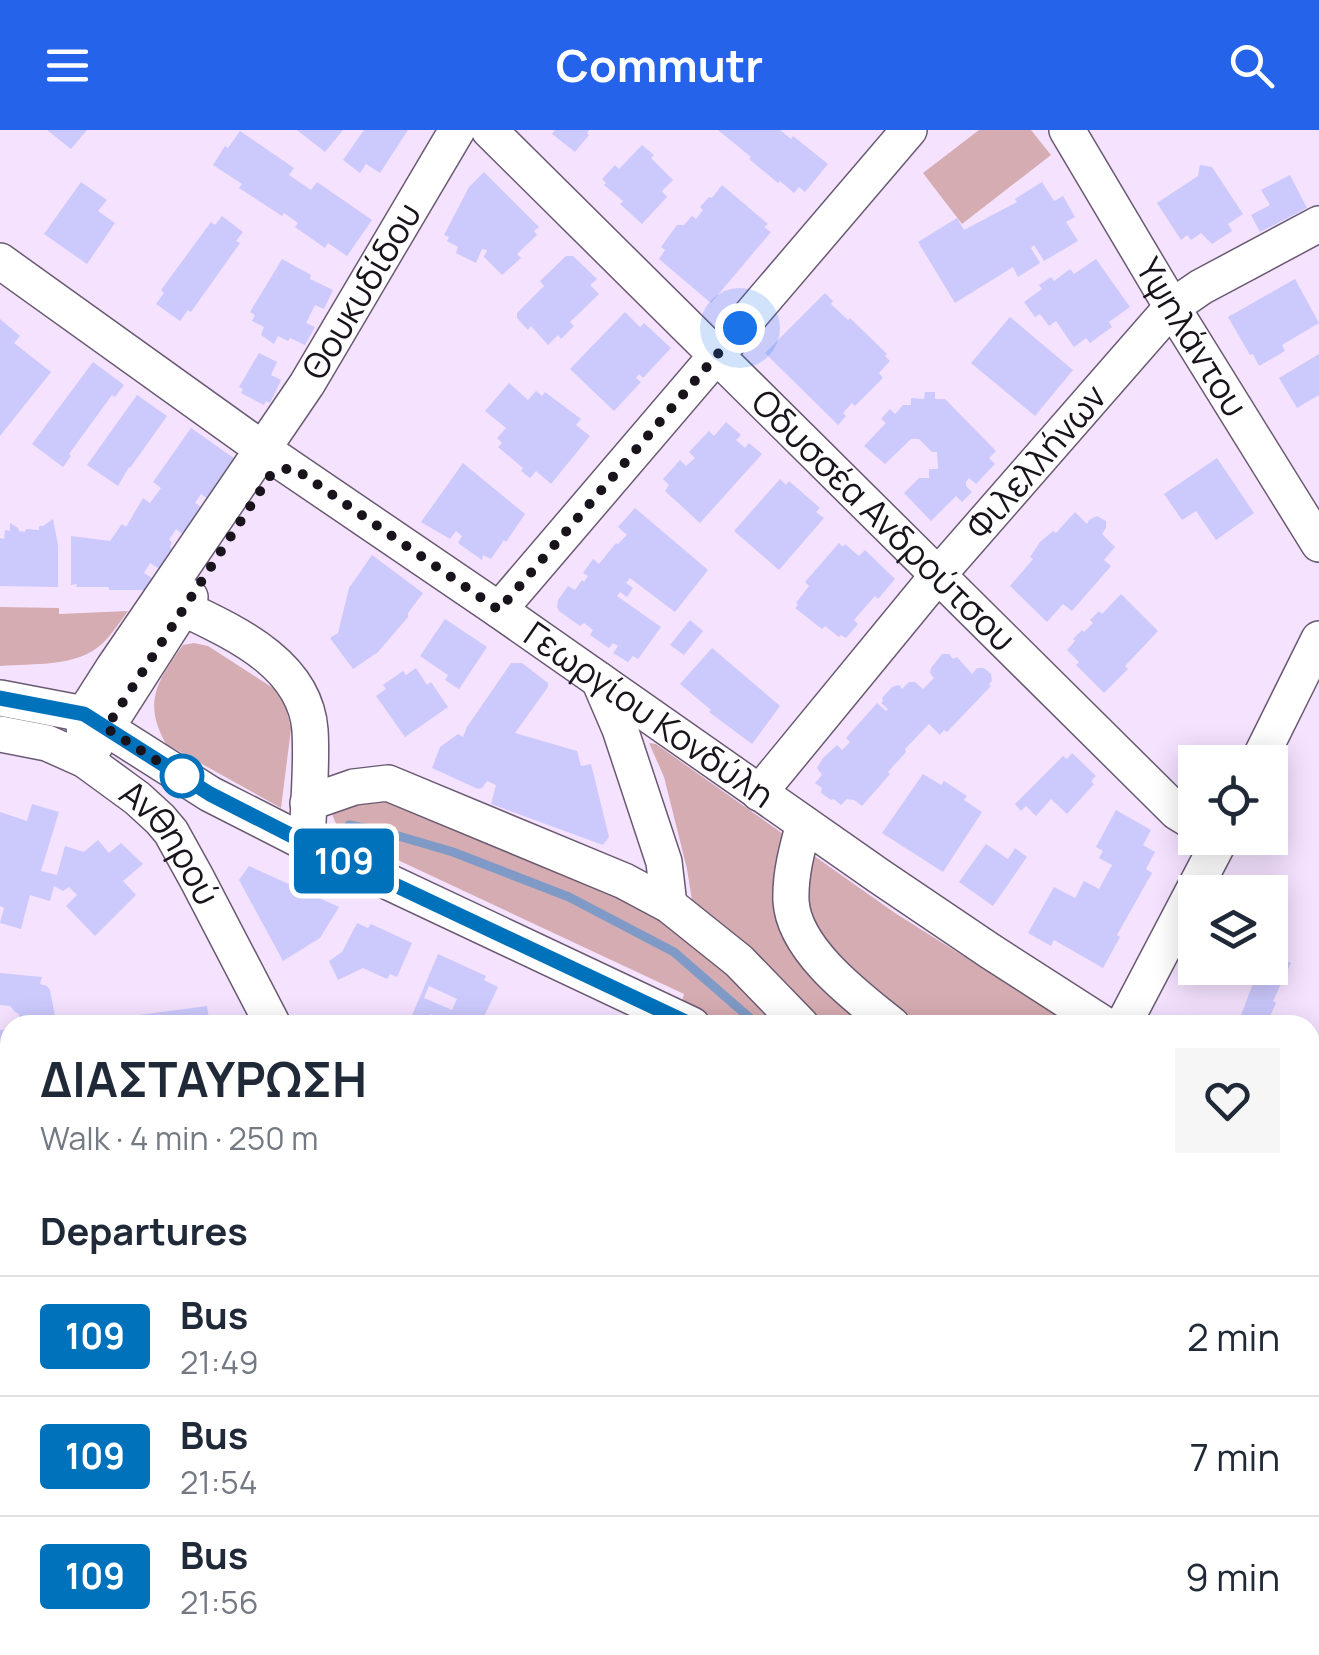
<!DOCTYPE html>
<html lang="en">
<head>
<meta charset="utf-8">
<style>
	:root { --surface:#fff; --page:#f6f6f7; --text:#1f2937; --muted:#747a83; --line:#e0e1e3; --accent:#2563eb }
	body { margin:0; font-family:Manrope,sans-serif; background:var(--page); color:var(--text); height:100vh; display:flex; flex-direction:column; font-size:38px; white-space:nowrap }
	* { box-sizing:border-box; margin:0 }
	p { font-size:32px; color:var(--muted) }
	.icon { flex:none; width:55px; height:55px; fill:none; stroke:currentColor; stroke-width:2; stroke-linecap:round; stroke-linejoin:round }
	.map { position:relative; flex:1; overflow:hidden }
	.details { position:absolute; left:0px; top:885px; width:1320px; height:640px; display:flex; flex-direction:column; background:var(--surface); border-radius:30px 30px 0 0; box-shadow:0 5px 25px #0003 }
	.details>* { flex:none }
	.badge { padding:0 20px; border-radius:8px; font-size:35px; line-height:65px }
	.fabs { position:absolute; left:1178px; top:615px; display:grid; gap:20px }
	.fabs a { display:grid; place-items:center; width:110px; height:110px; border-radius:0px; background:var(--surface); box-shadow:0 5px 25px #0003; font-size:50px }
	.you { position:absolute; width:50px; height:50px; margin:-25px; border:8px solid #fff; border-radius:50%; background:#1a73e8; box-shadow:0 0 0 15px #1a73e833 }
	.map>.badge { position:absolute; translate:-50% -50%; box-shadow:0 0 0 5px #fff }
	h2 { padding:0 40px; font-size:38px; line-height:90px }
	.round { display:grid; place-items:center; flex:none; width:105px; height:105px; border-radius:0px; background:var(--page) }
	.overview { display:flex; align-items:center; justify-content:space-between; height:170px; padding:0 40px }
	h1 { font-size:48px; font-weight:700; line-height:75px }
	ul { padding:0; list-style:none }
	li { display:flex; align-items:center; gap:30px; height:120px; padding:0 40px; border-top:2px solid var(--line) }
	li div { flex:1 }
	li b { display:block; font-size:38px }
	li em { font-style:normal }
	li .badge { min-width:110px; font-weight:700; text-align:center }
	header { display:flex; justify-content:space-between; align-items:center; height:130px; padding:0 40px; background:var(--accent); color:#fff; font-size:45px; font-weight:700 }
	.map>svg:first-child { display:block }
	.green { fill:#d5acb2 }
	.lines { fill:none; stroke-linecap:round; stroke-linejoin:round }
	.stream { stroke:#7f9ac6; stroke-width:9 }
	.building { fill:#ccc9fd; fill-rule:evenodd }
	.minor-casing { stroke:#695a72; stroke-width:38 }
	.minor { stroke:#fff; stroke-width:35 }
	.line-casing { stroke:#fff; stroke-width:22 }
	.line { stroke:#0072bc; stroke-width:15 }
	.walk { stroke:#19131c; stroke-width:10; stroke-dasharray:0 18 }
	.stop-dot { fill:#fff; stroke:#0072bc; stroke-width:5 }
	.labels { text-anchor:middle; stroke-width:10; stroke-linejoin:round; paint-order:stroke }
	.street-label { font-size:35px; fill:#19131c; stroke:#faf6fc }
</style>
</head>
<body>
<header><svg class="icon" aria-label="menu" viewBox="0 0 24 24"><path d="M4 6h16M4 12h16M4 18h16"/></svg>Commutr<svg class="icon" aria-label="search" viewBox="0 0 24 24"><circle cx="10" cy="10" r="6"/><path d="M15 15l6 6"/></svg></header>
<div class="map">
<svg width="1319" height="1525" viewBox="0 0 1319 1525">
	<rect width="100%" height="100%" fill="#f5e2ff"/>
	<path class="green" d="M979 0H1031L1051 25 962 94 923 43Z
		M0 477 59 478V484L128 481C120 492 112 504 103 513 77 538 33 533 0 536Z
		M194 513 208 516 276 560 286 578 291 599 281 678 166 614C142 571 158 551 183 515Z
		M649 613 656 614 895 783 1041 875 1080 895H822L742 812 692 770 687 739 664 647Z
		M387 660 637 766 787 895H716L681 875 684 864 340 703 328 675Z"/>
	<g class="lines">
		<path class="stream" d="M349 695 385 702 453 722 569 767 674 822 758 895
			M1088 1515 1092 1525"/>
	</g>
	<path class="building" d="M47 0H87L71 19Z
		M297 0H343L325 22Z
		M364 0H408L380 43 366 34 360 43 343 30Z
		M555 0H589L587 3 589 5 575 22 552 4Z
		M718 0H780L791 9 793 6 828 34 805 62 799 57 794 63 780 51 778 53 749 29 751 27Z
		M240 1 294 38 289 45 311 60 317 52 372 90 347 126 328 113 325 118 295 97 298 93 284 83 282 86 239 58 242 54 213 35 225 16 228 18Z
		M642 15 654 25 651 28 673 50 662 61 667 67 642 94 620 74 623 71 604 55 606 53 602 49 615 35 619 39Z
		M1200 35 1212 37 1243 84 1228 94 1232 101 1212 114 1201 103 1191 110 1187 105 1181 110 1157 73 1198 46Z
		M484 42 539 97 534 101 537 105 517 124 521 128 502 145 484 127 487 120 482 119 476 133 456 123 458 117 447 111 449 107 444 105 469 57Z
		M1290 45 1307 78 1260 102 1251 85 1270 75 1261 60Z
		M81 52 107 70 98 81 115 93 87 134 44 104Z
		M1042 52 1054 71 1063 66 1075 87 1066 92 1078 111 1044 131 1034 115 1031 118 1040 133 1018 147 1013 137 955 173 918 112 957 88 964 100 1017 72 1015 69Z
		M722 55 768 94 764 97 771 102 711 173 659 129 665 120 661 117 677 95H684L692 86 696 89 703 80 700 77 709 67 712 68Z
		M222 86 243 102 236 111 240 113 191 182 188 180 180 191 156 174 164 163 161 160 211 92 215 95Z
		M566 126H573L597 149 590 155 599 164 570 192 574 196 561 209 558 205 548 215 531 196 528 200 517 188V183L544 156 540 151Z
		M282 129 311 145 310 149 333 160 324 179 315 175 306 193 315 197 305 215 290 208 288 211 278 206 274 214 261 205 264 197 252 191 255 185 250 182Z
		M1096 129 1130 177 1109 192 1112 197 1090 213 1086 208 1074 217 1056 191 1049 196 1040 184 1035 187 1024 172 1042 159 1039 155 1051 147 1054 151 1070 139 1074 144Z
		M1295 149 1319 193 1282 215 1285 221 1259 236 1253 224 1250 225 1228 187Z
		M825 163 833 171 831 174 848 190 850 188 887 224 885 226 890 231 879 243 883 248 855 276 852 273 843 283 846 286 838 295 765 223Z
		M625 182 640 197 644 193 671 218 643 248 639 244 636 248 641 252 614 281 570 239Z
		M1010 187 1073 240 1035 286 971 233Z
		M0 189 20 206 14 213 51 242 0 306Z
		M259 223 277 232 271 245 281 250 270 273 266 271 264 275 241 263 243 259 239 257Z
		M1319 224V265L1297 278 1279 248Z
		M93 232 124 255 115 267 112 265 69 324 71 326 63 337 32 314Z
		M509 253 528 270 536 261 542 266 545 262 581 289 576 295 590 306 551 354 536 341 530 348 521 341 523 338 498 317 502 313 497 308 506 298 485 281Z
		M925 262H935V269H945L996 321 989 328 995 334 976 354 969 348 966 352V356L972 362 962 372 956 366 931 391 904 363 919 348H929V339H938L937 322H932L919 309H911L885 334 864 316 886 293 881 289 890 279 895 284 903 275H911V268L924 269Z
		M137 265 167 286 130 338 129 337 118 356 87 335Z
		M726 292 741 305 736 310 745 318 749 313 762 324 700 393 665 361 669 355 663 349 680 330 686 336 695 328 689 322 709 301 714 306Z
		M191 298 238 331 210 371 201 364 195 373 204 379 185 406 176 399 169 410 172 412 170 417 177 423 164 442 150 433 144 443 153 449 146 460H109V457H76L77 454 71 455V406L110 411 122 394 126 397 143 368 150 373 161 358 153 352Z
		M1217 328 1254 383 1216 410 1196 381 1182 390 1164 364Z
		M463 333 525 384 506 412 504 410 491 429 483 425 482 430 458 413 462 406 456 401 450 409 421 392Z
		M780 349 786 355 789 351 820 378 816 382 824 388 779 440 734 401Z
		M635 378 708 440 675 482 630 448 626 453 633 458 627 467 620 462 617 466 661 497 638 529 633 526 628 532 613 523 618 516 613 513 609 518 590 505 593 500 584 493 580 496 559 481 557 477 558 470 568 456 575 460 582 450 584 452 588 446 583 443 593 429 599 434 616 413 618 414 627 405 618 397Z
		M1075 382 1087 394 1089 390 1097 386 1106 391V398L1102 404 1115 417 1104 430 1111 436 1072 481 1063 474 1047 492 1010 456 1033 429 1030 427 1040 412 1053 401 1056 403Z
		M53 389 58 415V457L0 456V408L4 409 5 400 10 401V393L18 398 19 401 25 402 26 399 39 400V396H43Z
		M839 413 843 417 845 414 859 426 865 420 895 449 878 469 875 466 854 490 858 494 846 508 841 505 839 507 825 496 822 499 795 478 798 475 796 473 809 456 805 452Z
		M372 425 423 463 408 483V487L378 522 353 539 330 508 338 503 349 458Z
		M1121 464 1158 501 1125 536 1128 539 1104 563 1076 535 1079 532 1067 520 1075 511 1073 509 1082 500 1084 502 1093 493 1090 490 1099 481 1102 484Z
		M445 489 487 517 459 559 445 550 448 545 420 526Z
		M690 490 703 501 684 525 670 515Z
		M712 518 780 576 752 614 709 582 711 580 680 554Z
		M942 524H949L953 529 957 527 972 544 977 538H984L991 544 992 551 989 554 991 556 947 602 944 600 940 605 929 594 905 619 906 622 888 642 890 644 862 676 854 670 847 669 841 675 834 669 831 670 821 663 822 658 815 653 822 645 817 638 823 628 837 615 842 620 850 612 846 608 877 573 886 581 888 579 881 573 883 571 882 568 892 557 899 555 902 559 909 552H915L923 559 934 548 930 543 931 538Z
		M511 533H522L548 553V557L515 603 577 621 581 636 591 634 609 707 603 715 491 674 496 655 487 651 482 658 478 659 432 638 440 617 458 604 463 607 467 597Z
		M416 538 427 555 431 552 448 577 405 607 376 566 386 559 383 555 403 541 406 545Z
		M1072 623 1096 646 1091 651 1094 654 1067 684 1051 669 1036 686 1026 676 1021 681 1015 674 1063 626 1067 629Z
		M923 644 941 655 944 651 967 666 964 670 982 682 943 742 882 703Z
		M32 674 59 682 41 741 57 745 65 716 84 722 98 710 109 723 121 713 143 734 123 751 136 765 95 806 66 776 77 765 69 757 63 761 54 756 50 771 30 765 21 799 0 793 4 778 0 776V682L27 691Z
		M1116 680 1151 700 1143 715 1155 722 1146 739 1152 743 1117 805 1120 807 1103 838 1054 810 1051 816 1028 803 1054 757 1075 768 1084 751 1099 759 1112 735 1099 728 1103 721 1096 717Z
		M986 714 1008 729 1015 718 1027 727 993 776 959 752Z
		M249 736 339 777 320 808 283 831 239 750Z
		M357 793 368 798 371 794 412 813 397 847 390 844 387 849 363 838 338 850 329 831 342 822Z
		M438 824 486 846 484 850 498 857 480 895H444L446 891 430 884 425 895 410 890ZM429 856 457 869 452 880 424 868Z
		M1270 824 1291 833 1273 871 1276 873 1266 895 1255 892 1250 893 1241 885 1259 838H1270Z
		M0 843 42 847 40 854 47 856 50 860 55 886 37 889 38 895H20L19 884 15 882 10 876 0 875Z
		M207 876 210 895H133L132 886Z
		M10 899V962L0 963V900Z
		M10 1115V1166L0 1163V1136L2 1137Z
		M1319 1235V1368L1310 1371V1325L1312 1324 1310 1319V1256Z
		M10 1273V1291L1 1302 10 1310V1364L7 1375 0 1373V1292L5 1286 1 1283Z
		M10 1395V1472L5 1474 0 1460V1399Z
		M1319 1399V1444L1310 1449V1402Z
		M1319 1476V1520L1310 1515V1494Z
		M540 1515H616L608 1525H540L535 1522Z
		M653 1515H712L713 1525H654Z
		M809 1515H872L877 1525H813Z
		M973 1515H987L992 1525H961L960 1521Z"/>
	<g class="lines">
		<defs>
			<g id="minor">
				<path id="s1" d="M489 0 1177 682 1195 693"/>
				<path id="s2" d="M1067 0 1172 177 1319 414"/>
				<path id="s3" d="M0 131 261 318 499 480 879 746 990 821 1105 895"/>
				<path d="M183 478C235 503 305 534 310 600 312 631 309 663 308 693"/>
				<path d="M499 480 909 0"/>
				<path d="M599 550 620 599 664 732 669 775"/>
				<path d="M0 568 84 584 210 664 308 714 692 895"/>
				<path id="s4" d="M0 604 47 613 85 630 137 668 160 689 171 702 197 749 273 895"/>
				<path d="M94 617 190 467"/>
				<path id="s5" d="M85 630 84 584 114 537 307 254 457 0"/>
				<path d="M1258 632 1319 509"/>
				<path id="s6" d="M759 663 938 445 1172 177 1201 157 1319 94"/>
				<path d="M308 673 354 657 388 653 624 751 669 775 739 831 801 895"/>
				<path d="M804 694C797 719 790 745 791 771 794 820 856 866 892 895"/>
				<path d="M1123 895 1221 708"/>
				<path d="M1314 998 1319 986"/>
				<path d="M0 1012 10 1010"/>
				<path d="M1310 1161 1319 1165"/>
				<path d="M0 1211 10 1215"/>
				<path d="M444 1515 459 1525"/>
				<path d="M756 1515 758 1525"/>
				<path d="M1026 1515 1031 1525"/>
				<path d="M1167 1515 1172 1525"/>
				<path d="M1232 1515 1252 1525"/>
				<path d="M34 1525 58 1515"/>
			</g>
		</defs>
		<use href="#minor" class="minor-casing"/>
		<use href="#minor" class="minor"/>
	</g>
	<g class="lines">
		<defs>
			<path id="line" d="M0 568 84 584 210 664 308 714 692 895"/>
		</defs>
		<use href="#line" class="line-casing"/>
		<use href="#line" class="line"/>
		<path class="walk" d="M182 646 184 648 106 598 270 346 286 339H295L499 480 740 198"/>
	</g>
	<circle class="stop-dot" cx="182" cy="646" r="20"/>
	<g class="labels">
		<g class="street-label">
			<text dy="12" stroke="none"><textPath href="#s5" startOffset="552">Θουκυδίδου</textPath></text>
			<text dy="12" stroke="none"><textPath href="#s2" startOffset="242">Υψηλάντου</textPath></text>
			<text dy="12" stroke="none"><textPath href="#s6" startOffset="432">Φιλελλήνων</textPath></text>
			<text dy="12" stroke="none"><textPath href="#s1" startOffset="555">Οδυσσέα Ανδρούτσου</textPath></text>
			<text dy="12" stroke="none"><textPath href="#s3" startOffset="792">Γεωργίου Κονδύλη</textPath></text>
			<text dy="12" stroke="none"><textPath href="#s4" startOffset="210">Ανθηρού</textPath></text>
		</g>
	</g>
</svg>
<div class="fabs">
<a><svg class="icon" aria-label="locate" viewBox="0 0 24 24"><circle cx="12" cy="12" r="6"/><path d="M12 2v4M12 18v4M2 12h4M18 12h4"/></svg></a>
<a><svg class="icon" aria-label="layers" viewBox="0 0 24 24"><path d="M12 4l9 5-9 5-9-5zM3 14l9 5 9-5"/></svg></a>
</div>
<div class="you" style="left:740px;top:198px"></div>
<b class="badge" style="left:344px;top:731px;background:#0072bc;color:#fff">109</b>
<section class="details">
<div class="overview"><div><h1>ΔΙΑΣΤΑΥΡΩΣΗ</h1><p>Walk · 4 min · 250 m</p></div><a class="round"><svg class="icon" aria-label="heart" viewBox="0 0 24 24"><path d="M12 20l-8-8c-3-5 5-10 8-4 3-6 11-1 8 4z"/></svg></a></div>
<h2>Departures</h2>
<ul>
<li><span class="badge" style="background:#0072bc;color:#fff">109</span><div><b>Bus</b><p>21:49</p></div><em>2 min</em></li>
<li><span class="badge" style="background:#0072bc;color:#fff">109</span><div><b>Bus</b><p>21:54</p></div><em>7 min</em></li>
<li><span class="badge" style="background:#0072bc;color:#fff">109</span><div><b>Bus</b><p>21:56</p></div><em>9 min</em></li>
</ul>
</section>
</div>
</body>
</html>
